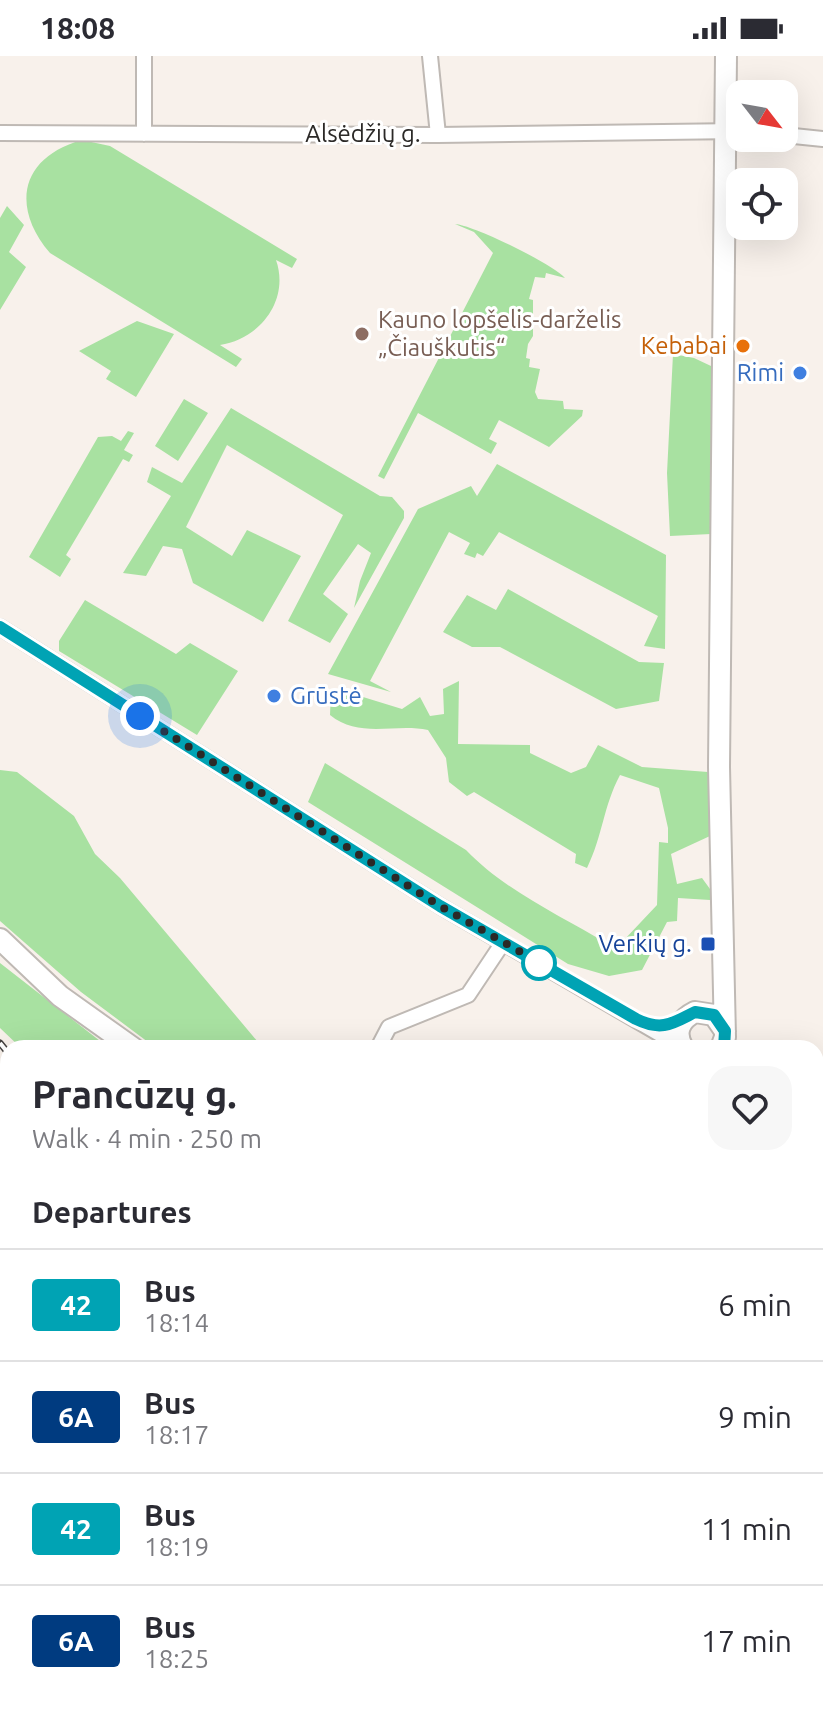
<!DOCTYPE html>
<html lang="en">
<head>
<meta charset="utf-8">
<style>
	:root { --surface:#fff; --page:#f7f7f7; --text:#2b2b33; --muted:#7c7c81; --line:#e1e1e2 }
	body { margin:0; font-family:Ubuntu,sans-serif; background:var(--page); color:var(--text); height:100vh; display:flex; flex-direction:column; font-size:30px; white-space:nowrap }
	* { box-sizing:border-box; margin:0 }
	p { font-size:26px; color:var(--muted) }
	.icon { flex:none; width:44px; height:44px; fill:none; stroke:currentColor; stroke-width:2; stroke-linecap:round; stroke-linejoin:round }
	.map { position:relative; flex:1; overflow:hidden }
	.panel { position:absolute; left:0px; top:984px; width:824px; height:672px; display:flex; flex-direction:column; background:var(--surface); border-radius:24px 24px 0 0; box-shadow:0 8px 32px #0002 }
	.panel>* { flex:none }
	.badge { padding:0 16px; border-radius:6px; font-size:28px; line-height:52px }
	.needle { width:52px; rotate:121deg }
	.controls { position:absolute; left:726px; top:24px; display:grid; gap:16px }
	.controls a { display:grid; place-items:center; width:72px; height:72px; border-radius:16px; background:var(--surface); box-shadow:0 8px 32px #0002; font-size:40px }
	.you { position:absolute; width:40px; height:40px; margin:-20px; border:6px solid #fff; border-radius:50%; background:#1a73e8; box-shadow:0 0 0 12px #1a73e833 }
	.map>.badge { position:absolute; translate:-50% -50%; box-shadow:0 0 0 4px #fff }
	h2 { padding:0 32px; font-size:30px; line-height:72px }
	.round { display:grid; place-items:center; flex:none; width:84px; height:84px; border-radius:24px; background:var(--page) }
	.head { display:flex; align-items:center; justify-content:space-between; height:136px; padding:0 32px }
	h1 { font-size:38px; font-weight:700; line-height:60px }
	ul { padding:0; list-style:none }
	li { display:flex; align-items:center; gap:24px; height:112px; padding:0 32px; border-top:2px solid var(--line) }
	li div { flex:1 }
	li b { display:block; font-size:30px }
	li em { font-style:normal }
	li .badge { min-width:88px; font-weight:700; text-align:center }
	.status { display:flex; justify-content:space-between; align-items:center; height:56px; padding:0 40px; background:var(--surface); direction:ltr }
	.status svg { height:22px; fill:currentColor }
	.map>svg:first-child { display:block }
	.green { fill:#a8e1a1 }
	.water { fill:#73def6 }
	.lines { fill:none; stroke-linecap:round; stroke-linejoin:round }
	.street-casing { stroke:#bfb9b4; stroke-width:18 }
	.secondary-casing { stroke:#bfb9b4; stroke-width:24 }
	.street { stroke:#fff; stroke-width:14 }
	.secondary { stroke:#fff; stroke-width:20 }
	.rail-casing { stroke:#43403e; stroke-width:7 }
	.rail { stroke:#fff; stroke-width:4; stroke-dasharray:12; stroke-linecap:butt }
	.line-casing { stroke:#fff; stroke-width:18 }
	.line { stroke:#00a3b4; stroke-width:12 }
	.walk { stroke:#2b2927; stroke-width:8; stroke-dasharray:0 14.4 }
	.education-dot { fill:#8d6e63; stroke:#fff; stroke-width:3 }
	.food-dot { fill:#e8710a; stroke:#fff; stroke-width:3 }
	.shop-dot { fill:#3f7fe0; stroke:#fff; stroke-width:3 }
	.transit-dot { fill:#1a4fb4; stroke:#fff; stroke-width:3 }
	.stop-dot { fill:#fff; stroke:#00a3b4; stroke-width:4 }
	.labels { text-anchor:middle; stroke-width:6; stroke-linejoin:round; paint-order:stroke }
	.street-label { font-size:24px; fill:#2b2927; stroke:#fff }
	.education-label { font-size:24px; fill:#785e54; stroke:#fff; text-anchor:start }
	.food-label { font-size:24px; fill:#c56008; stroke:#fff; text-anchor:end }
	.shop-label { font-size:24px; fill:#366cbe; stroke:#fff; text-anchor:end }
	.transit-label { font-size:24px; fill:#164399; stroke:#fff; text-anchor:end }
</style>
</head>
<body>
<div class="status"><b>18:08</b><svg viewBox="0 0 49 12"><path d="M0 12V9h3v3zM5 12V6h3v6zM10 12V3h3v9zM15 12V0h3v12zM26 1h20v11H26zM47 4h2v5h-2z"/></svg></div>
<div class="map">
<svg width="823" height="1656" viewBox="0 0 823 1656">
	<rect width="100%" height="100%" fill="#f8f1eb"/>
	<path class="green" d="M82 84 110 90 297 203 292 212 276 204C290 244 260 283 220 289L242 303 236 311 50 197C10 150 21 101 82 84Z
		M7 150 24 169 9 196 26 211 0 254V162Z
		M455 168C473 169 553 208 565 222L546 217 545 222 535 221 529 243 533 244V280L528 288 526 302 530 303 529 311 540 313 535 336 538 343 563 345 564 353 583 354 582 360 549 391 499 364 489 383 497 387 491 398 418 357 384 423 378 420 493 197 474 176Z
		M137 265 174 278 136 341 106 323 111 315 79 295Z
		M673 298 694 302 711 310V478L670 480 667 417Z
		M184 343 208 357 178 405 155 390Z
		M231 352 380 440 392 441 404 455V462L354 552 360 525 371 497 358 488 323 538 348 558 330 587 288 565 343 459 227 389 186 471 232 500 247 474 301 500 263 566 193 527 182 493 163 490 146 520 123 517 171 440 147 426 152 411 182 427Z
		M128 375 134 377 124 394 133 399 129 406 123 403 66 499 71 503 60 521 29 501 98 381 112 380 121 385Z
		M497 408 666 499 665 593 644 590 658 560 499 476 483 500 477 497 475 502 464 498 470 487 449 476 370 625 391 636 328 618 418 453 471 430 477 440Z
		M508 533 639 606 664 607 659 645 616 653 500 591H472L443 576 467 539 496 554Z
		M85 544 176 598 190 587 238 615 197 679 59 595V585Z
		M459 625 458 688 530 689V697L571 717 586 711 598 689 642 711 708 716 710 780 671 798 677 828 702 822 710 833V844L678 842 677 865 667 866 642 914 609 920 568 908 308 746 325 707 466 794C504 834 561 860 608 888L624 884 657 849 659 786 668 787V772L659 732 620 719C603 751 603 779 587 812L575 807 576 798 474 736 467 740 449 726 446 702 428 674C395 667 359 683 330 659L331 634 337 633 402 653 420 641 430 660 444 658 443 633Z
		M0 714 17 716 74 760 95 798 120 822 263 992H156L81 936 0 865Z
		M0 907 109 992H21L0 972Z
		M376 1648H458L461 1656H378Z"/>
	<path class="water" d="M0 1059 8 1068V1648H282L283 1656H0Z"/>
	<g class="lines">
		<defs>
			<path id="street" d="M430 0 438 79
				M0 77 438 79 740 75
				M144 78V0
				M784 79 823 83
				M0 571 440 850 682 991
				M378 992 389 971 468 939 502 888
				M816 1052 823 1037
				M551 1656 555 1648"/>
			<path id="secondary" d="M0 883 60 940 133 992
				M683 992C674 977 679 964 695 956L714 959 725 975
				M721 992 725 981 719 711 726 0
				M816 1244 823 1252
				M470 1648 474 1656
				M720 1656V1648"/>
		</defs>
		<use href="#street" class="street-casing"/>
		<use href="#secondary" class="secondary-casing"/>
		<use href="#street" class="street"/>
		<use href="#secondary" class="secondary"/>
		<defs>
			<path id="rail" d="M0 987 8 997
				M367 1648 369 1656"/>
		</defs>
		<use href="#rail" class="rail-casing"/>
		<use href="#rail" class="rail"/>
	</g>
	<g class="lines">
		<defs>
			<path id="line" d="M0 571 440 850 636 963C662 976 673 967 695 956L714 959 725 975 724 992"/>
		</defs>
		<use href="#line" class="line-casing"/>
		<use href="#line" class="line"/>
		<path class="walk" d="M140 660 440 850 547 911 539 907"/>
	</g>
	<circle class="education-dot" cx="362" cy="278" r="8"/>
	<circle class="food-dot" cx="743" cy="290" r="8"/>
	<g class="shop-dot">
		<circle cx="800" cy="317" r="8"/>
		<circle cx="274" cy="640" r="8"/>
	</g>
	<rect class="transit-dot" x="700" y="880" width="16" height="16" rx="4"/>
	<circle class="stop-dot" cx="539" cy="907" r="16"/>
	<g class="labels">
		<g class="street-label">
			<text x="363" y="86">Alsėdžių g.</text>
		</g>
		<g class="education-label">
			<text x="378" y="272">Kauno lopšelis-darželis<tspan x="378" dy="28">„Čiauškutis“</tspan></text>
		</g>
		<g class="food-label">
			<text x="727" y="298">Kebabai</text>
		</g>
		<g class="shop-label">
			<text x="784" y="325">Rimi</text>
			<text x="290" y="648" text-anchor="start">Grūstė</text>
		</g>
		<g class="transit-label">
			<text x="692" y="896">Verkių g.</text>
		</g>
	</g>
</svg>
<div class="controls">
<a><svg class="needle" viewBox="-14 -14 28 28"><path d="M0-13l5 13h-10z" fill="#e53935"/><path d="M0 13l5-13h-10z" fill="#7c7c81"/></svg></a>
<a><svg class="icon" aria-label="locate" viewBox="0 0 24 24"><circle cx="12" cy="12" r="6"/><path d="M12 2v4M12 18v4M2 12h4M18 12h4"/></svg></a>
</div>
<div class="you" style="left:140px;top:660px"></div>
<section class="panel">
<div class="head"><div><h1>Prancūzų g.</h1><p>Walk · 4 min · 250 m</p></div><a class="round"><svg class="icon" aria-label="heart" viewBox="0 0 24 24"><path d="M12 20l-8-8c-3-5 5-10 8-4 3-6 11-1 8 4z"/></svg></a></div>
<h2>Departures</h2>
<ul>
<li><span class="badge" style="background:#00a3b4;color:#fff">42</span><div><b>Bus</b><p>18:14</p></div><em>6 min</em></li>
<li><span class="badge" style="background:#003b80;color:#fff">6A</span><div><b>Bus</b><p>18:17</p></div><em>9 min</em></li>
<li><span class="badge" style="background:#00a3b4;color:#fff">42</span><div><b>Bus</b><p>18:19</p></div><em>11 min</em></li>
<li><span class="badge" style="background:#003b80;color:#fff">6A</span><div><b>Bus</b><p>18:25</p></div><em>17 min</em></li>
</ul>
</section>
</div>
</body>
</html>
